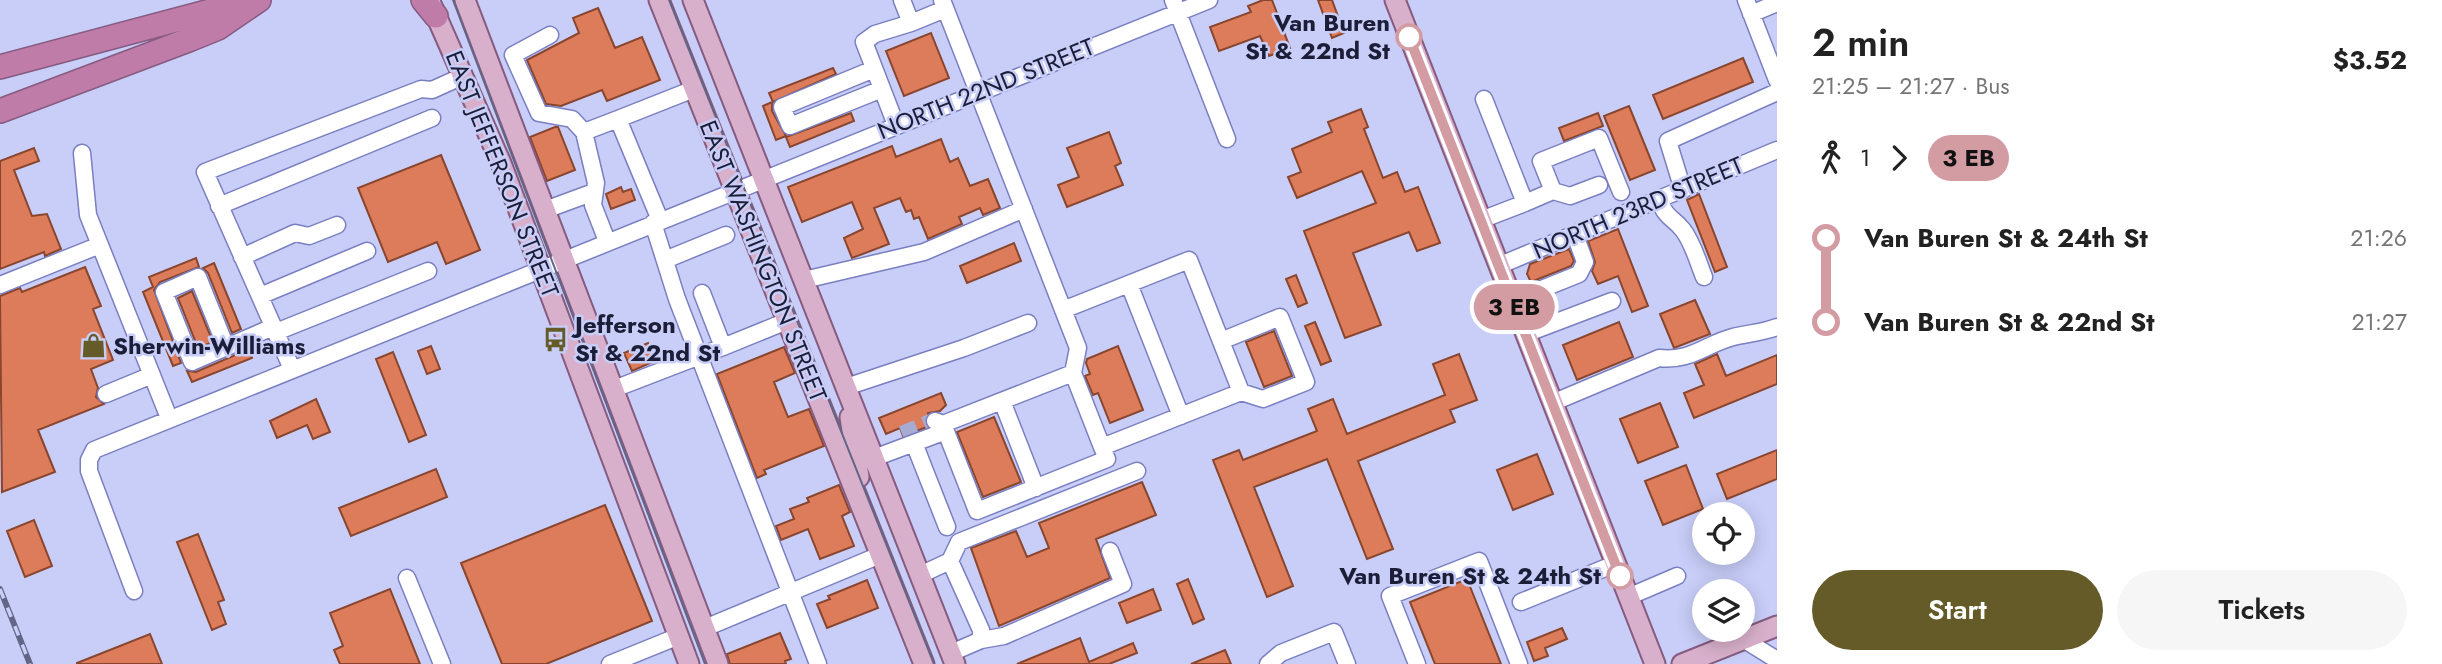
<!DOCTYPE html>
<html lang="en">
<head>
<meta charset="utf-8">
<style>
	:root { --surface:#fff; --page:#f6f6f6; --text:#222; --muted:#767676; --accent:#645b28 }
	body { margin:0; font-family:Jost,sans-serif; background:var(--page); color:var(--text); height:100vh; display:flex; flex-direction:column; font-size:26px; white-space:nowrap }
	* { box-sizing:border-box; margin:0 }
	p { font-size:23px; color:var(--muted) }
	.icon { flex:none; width:38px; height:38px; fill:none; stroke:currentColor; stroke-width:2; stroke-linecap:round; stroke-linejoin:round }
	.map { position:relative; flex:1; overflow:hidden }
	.details { display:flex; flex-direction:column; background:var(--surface); width:665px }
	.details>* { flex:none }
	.badge { padding:0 14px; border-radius:23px; font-size:24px; line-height:46px }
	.buttons { position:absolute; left:1692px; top:502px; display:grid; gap:14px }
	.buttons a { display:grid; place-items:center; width:63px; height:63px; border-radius:50%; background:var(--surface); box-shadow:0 4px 18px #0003; font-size:35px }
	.map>.badge { position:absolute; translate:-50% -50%; box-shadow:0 0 0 4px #fff }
	.legs { display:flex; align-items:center; gap:10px; height:77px; padding:0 35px; font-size:23px }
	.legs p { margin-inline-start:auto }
	.summary { display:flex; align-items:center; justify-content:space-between; height:119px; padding:0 35px }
	h1 { font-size:38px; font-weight:600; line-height:52px }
	.cta { display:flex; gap:14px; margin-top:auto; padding:14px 35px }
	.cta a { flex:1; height:80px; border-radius:42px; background:var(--accent); color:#fff; font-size:28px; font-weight:600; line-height:80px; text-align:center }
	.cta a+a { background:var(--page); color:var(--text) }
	ul { padding:0 35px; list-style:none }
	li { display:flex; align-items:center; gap:24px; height:84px; font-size:26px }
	li i { display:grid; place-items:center; width:10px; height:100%; margin:0 9px; background:currentColor }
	li i::after { content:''; width:18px; height:18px; margin:-9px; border:5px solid; border-radius:50%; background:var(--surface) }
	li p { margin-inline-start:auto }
	li:first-child i { background:linear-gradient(#0000 50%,currentColor 0) }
	li:last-child i { background:linear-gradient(currentColor 50%,#0000 0) }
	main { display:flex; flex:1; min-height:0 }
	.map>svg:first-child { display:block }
	.building { fill:#dd7c5a; stroke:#89452e; stroke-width:2 }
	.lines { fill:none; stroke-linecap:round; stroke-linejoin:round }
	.minor-tunnel { stroke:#a6abd1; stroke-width:16; stroke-dasharray:16 8; stroke-linecap:butt }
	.minor-casing { stroke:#7a7fc1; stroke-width:19 }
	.major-casing { stroke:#865b81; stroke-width:23 }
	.highway-casing { stroke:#865b81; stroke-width:26 }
	.minor { stroke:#fff; stroke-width:16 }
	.major { stroke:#d9b0cb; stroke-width:19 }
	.highway { stroke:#bf7ca9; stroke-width:23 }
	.tram { stroke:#626586; stroke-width:2 }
	.rail-casing { stroke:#626586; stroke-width:6 }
	.rail { stroke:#c8cef8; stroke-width:3.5; stroke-dasharray:10; stroke-linecap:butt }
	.line-1-casing { stroke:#fff; stroke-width:16 }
	.line-1 { stroke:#d39ca3; stroke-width:10 }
	.stop-1-dot { fill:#fff; stroke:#d39ca3; stroke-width:3.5 }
	.labels { text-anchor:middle; stroke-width:5; stroke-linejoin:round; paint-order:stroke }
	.stop-label { font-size:24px; font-weight:bold; fill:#1c1d37; stroke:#c8cef8; text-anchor:end }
	.street-label { font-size:24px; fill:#1c1d37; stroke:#c8cef8 }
	.poi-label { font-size:24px; font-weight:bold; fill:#1c1d37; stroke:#c8cef8; text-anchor:start }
</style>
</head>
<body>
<main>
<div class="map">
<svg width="1777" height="664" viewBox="0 0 1777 664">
	<rect width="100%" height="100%" fill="#c8cef8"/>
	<path class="building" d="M1263 0H1272L1290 48 1269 56 1260 36 1219 51 1210 27 1251 12 1248 6Z
		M1318 0H1332L1344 33 1332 38Z
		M598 8 615 48 642 37 660 80 607 101 602 90 561 106 546 104 527 60 579 33 573 18Z
		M931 33 949 78 904 96 886 51Z
		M1743 58 1753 82 1663 119 1653 95Z
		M833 68 836 74 773 102 769 93Z
		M772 102V111L786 136 776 140 763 106Z
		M1629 106 1655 170 1630 180 1604 116Z
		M1361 109 1368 127 1364 129 1383 178 1397 172 1405 192 1418 187 1440 243 1417 251 1409 232 1353 253 1381 325 1345 338 1304 231 1376 203 1362 171 1297 198 1288 177 1301 172 1292 149 1332 132 1328 122Z
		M851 113 854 121 790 147 786 137Z
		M1598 113 1603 126 1564 141 1559 128Z
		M555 127H558L575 170 547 181 530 137Z
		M1109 132 1121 163 1115 166 1123 185 1067 207 1058 185 1079 177 1067 148Z
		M941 139 950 162 958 158 970 186 988 179 1000 208 983 215 980 208 959 217 962 224 928 239 919 217 914 219 911 210 906 212 900 198 874 208 889 244 852 258 844 238 863 229 852 202 802 222 788 187 892 146 896 157Z
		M34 148 39 161 14 170 32 216 47 214 61 249 45 256 44 252 0 269V161Z
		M441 155 480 250 446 264 437 242 388 262 358 188Z
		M621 187 623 192 631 189 635 200 611 209 606 194Z
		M1699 194 1727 267 1715 272 1687 200Z
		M1618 229 1648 306 1632 312 1618 276 1598 284 1592 271 1595 262 1588 241Z
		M1014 243 1021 261 967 283 960 266Z
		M1569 249 1574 261 1571 266 1531 282 1527 274 1530 264Z
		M196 258 199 267 160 282 154 290 181 363 173 366 143 292 153 287 149 277Z
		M214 263 241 329 232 333 208 273 203 268Z
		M85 267 101 306 93 309 113 360 91 369 98 388 96 397 104 404 38 430 55 472 2 492 0 296 20 288 22 292Z
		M1296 275 1307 303 1298 307 1286 279Z
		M192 291 213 342 198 348 178 298Z
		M1695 300 1710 334 1674 348 1660 314Z
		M1315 322 1331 361 1321 365 1305 326Z
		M1619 322 1633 357 1577 380 1563 345Z
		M1274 331 1292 376 1264 387 1246 342Z
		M648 343 655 361 632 371 624 353Z
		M431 346 440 369 427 374 418 351Z
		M1118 346 1143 410 1110 423 1098 393 1093 395 1085 376 1090 374 1086 363 1087 359Z
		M784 347 795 373 774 382 788 417 809 409 824 446 764 470 766 474 757 478 717 374Z
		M249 349 252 358 192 382 187 371 196 372Z
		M393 352 426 435 409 442 376 359Z
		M1459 354 1477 400 1450 410 1455 422 1358 461 1393 549 1367 559 1327 459 1254 487 1293 586 1267 597 1213 460 1239 450 1243 460 1317 431 1308 409 1333 399 1347 434 1445 395 1433 364Z
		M1717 354 1726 376 1777 355V384L1694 418 1684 393 1704 385 1695 364Z
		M941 393 946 405 940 411 928 413 927 427 903 436 900 428 886 434 879 418Z
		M316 399 330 432 313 439 307 425 277 438 270 421Z
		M1660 403 1678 447 1638 463 1620 419Z
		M994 417 1021 482 983 497 957 432Z
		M1777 450V479L1727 499 1717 474Z
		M1537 454 1553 494 1513 510 1497 470Z
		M1686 465 1703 509 1663 525 1645 481Z
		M436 469 447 497 351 536 339 508Z
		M1142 482 1156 515 1096 539 1110 578 999 626 971 548 1016 531 1027 557 1049 548 1039 523Z
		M839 485 850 512 842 516 854 546 820 559 808 529 781 540 776 526 794 519 790 509 809 502 807 498Z
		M605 505 652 621 546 664H502L461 563Z
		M34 520 52 566 25 577 7 531Z
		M198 534 224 600 218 602 226 624 212 630 177 542Z
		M1188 579 1204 619 1193 624 1177 584Z
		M1467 579 1501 664H1435L1410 602Z
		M867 580 878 608 827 628 817 604 830 599 828 596Z
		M390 589 420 664H340L334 650 343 646 330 613Z
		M1153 589 1161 610 1127 623 1119 603Z
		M1562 628 1567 639 1545 648 1548 656 1534 661 1527 642Z
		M780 633 791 659 785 661 786 664H730L727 654Z
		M150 634 162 664H77V663Z
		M1080 638 1089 662 1133 643 1137 653 1109 664H1017Z
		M1225 650 1231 664H1191Z"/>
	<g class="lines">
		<path class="minor-tunnel" d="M902 434 933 421"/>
		<defs>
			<path id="minor" d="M902 0 911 23 945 9
				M942 0 1078 348 1073 373 1102 447 1241 392 1189 260 1063 310
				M1173 0 1227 139
				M1746 0 1777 80
				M1751 14 1777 3
				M550 35 513 55 539 113 572 119 584 132
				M874 69 782 107 790 126 882 89
				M896 125 864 42 875 34 911 23
				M82 153 88 215 169 418
				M1683 190 1668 141 1777 92
				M1553 191 1570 196 1599 185
				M1659 200C1667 220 1672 216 1683 230 1693 243 1698 262 1704 277
				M1525 203 1553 191 1541 161 1599 138 1621 192
				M219 206 432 118
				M545 210 594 192
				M660 220 618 119 694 89
				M1481 220 1525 203 1484 99
				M653 223 677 299 818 664
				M607 241 593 205 596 183 584 132 618 119
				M242 257 295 233 309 236 337 225
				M665 260 726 235
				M1498 266 1777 150
				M804 280 924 252 1024 209
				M1129 284 1181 416
				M0 285 100 245
				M702 293 723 347 787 321
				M260 296 367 251
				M1512 301 1579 274 1585 262 1575 235
				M276 332 428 271
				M1525 334 1612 301
				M1221 341 1280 317 1306 382 1263 399 1241 392
				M226 347 198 277 164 292 192 362 273 327
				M292 369 205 172 421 89 432 90 463 76
				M846 387 964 348 1028 323
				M614 389 723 347
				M106 394 152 375
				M1002 401 1036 488
				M1552 403 1659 358C1690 362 1706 344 1733 337 1748 333 1762 333 1777 327
				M935 421 943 424 1073 373
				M943 424 977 511 1107 459 1102 447
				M914 443 947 527
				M874 458 946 431
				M950 561 959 542 1137 471
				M920 575 950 561 981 630V640L951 653
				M407 578 442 664
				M134 591 89 471V460L94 450 1209 0
				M1628 597 1677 576
				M1521 602 1615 564
				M705 628 880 555
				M1743 639 1777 660
				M981 640 1004 636 1123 584 1110 551
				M610 664 679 636
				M1268 664 1281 653 1334 632 1347 664
				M1417 664 1390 596 1479 561 1519 664"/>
			<path id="major" d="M465 0 718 664
				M659 0 924 664
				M693 0 955 664
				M1395 0 1655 664
				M431 4 501 163 689 664
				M850 417 859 477
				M1682 664 1777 626"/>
			<path id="highway" d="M423 0 436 16
				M0 67 244 2
				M0 111 191 39 218 28 259 0"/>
		</defs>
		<use href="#minor" class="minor-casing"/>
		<use href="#major" class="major-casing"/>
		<use href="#highway" class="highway-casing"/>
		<use href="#minor" class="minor"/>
		<use href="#major" class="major"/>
		<use href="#highway" class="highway"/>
		<path class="tram" d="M453 0 705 664
			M669 0 934 664"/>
		<defs>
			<path id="rail" d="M0 589 30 664"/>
		</defs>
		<use href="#rail" class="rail-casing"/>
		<use href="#rail" class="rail"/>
	</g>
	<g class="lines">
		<defs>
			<path id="line-1" d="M1409 37 1620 576"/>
		</defs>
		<use href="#line-1" class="line-1-casing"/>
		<use href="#line-1" class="line-1"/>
	</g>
	<defs>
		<symbol id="bus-bare" viewBox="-9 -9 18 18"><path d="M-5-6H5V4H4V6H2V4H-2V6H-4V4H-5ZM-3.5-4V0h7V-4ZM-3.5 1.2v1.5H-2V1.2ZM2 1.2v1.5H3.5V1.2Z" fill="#645b28" stroke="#c8cef8" stroke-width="2.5" paint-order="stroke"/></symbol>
		<symbol id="shop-bare" viewBox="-9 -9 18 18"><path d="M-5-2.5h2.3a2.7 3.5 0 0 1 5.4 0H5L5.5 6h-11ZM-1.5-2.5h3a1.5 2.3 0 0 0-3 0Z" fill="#645b28" stroke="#c8cef8" stroke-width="2.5" paint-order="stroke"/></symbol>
	</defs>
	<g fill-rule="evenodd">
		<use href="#bus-bare" x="538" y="322" width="35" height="35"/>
		<use href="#shop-bare" x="76" y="328" width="35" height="35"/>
	</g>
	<g class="stop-1-dot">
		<circle cx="1409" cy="37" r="12"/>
		<circle cx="1620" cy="576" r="12"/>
	</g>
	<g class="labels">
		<g class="stop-label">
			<text x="1390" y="31">Van Buren<tspan x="1390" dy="28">St &amp; 22nd St</tspan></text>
			<text x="1601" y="584">Van Buren St &amp; 24th St</text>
		</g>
		<g class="street-label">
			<text transform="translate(986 89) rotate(-22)" y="8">NORTH 22ND STREET</text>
			<text transform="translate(502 174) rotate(68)" y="8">EAST JEFFERSON STREET</text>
			<text transform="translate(1638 208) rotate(-23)" y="8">NORTH 23RD STREET</text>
			<text transform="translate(763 261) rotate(68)" y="8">EAST WASHINGTON STREET</text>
		</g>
		<g class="poi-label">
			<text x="575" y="333">Jefferson<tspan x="575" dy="28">St &amp; 22nd St</tspan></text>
			<text x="113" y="354">Sherwin-Williams</text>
		</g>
	</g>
</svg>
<div class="buttons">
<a><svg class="icon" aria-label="locate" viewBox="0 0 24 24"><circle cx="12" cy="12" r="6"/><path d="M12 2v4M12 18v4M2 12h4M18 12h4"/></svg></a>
<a><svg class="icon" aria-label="layers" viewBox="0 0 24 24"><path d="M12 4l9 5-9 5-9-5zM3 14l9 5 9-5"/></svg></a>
</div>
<b class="badge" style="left:1514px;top:307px;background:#d39ca3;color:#111">3 EB</b>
</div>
<section class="details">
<div class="summary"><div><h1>2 min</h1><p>21:25 – 21:27 · Bus</p></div><b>$3.52</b></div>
<div class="legs"><svg class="icon" aria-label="walk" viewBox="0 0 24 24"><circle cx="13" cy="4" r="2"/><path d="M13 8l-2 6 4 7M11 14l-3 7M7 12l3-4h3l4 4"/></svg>1<svg class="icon" aria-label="forward" viewBox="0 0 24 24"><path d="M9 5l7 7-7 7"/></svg><b class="badge" style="background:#d39ca3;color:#111">3 EB</b></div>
<ul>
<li><i style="color:#d39ca3"></i><b>Van Buren St &amp; 24th St</b><p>21:26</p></li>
<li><i style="color:#d39ca3"></i><b>Van Buren St &amp; 22nd St</b><p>21:27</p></li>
</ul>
<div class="cta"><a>Start</a><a>Tickets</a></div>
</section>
</main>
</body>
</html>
